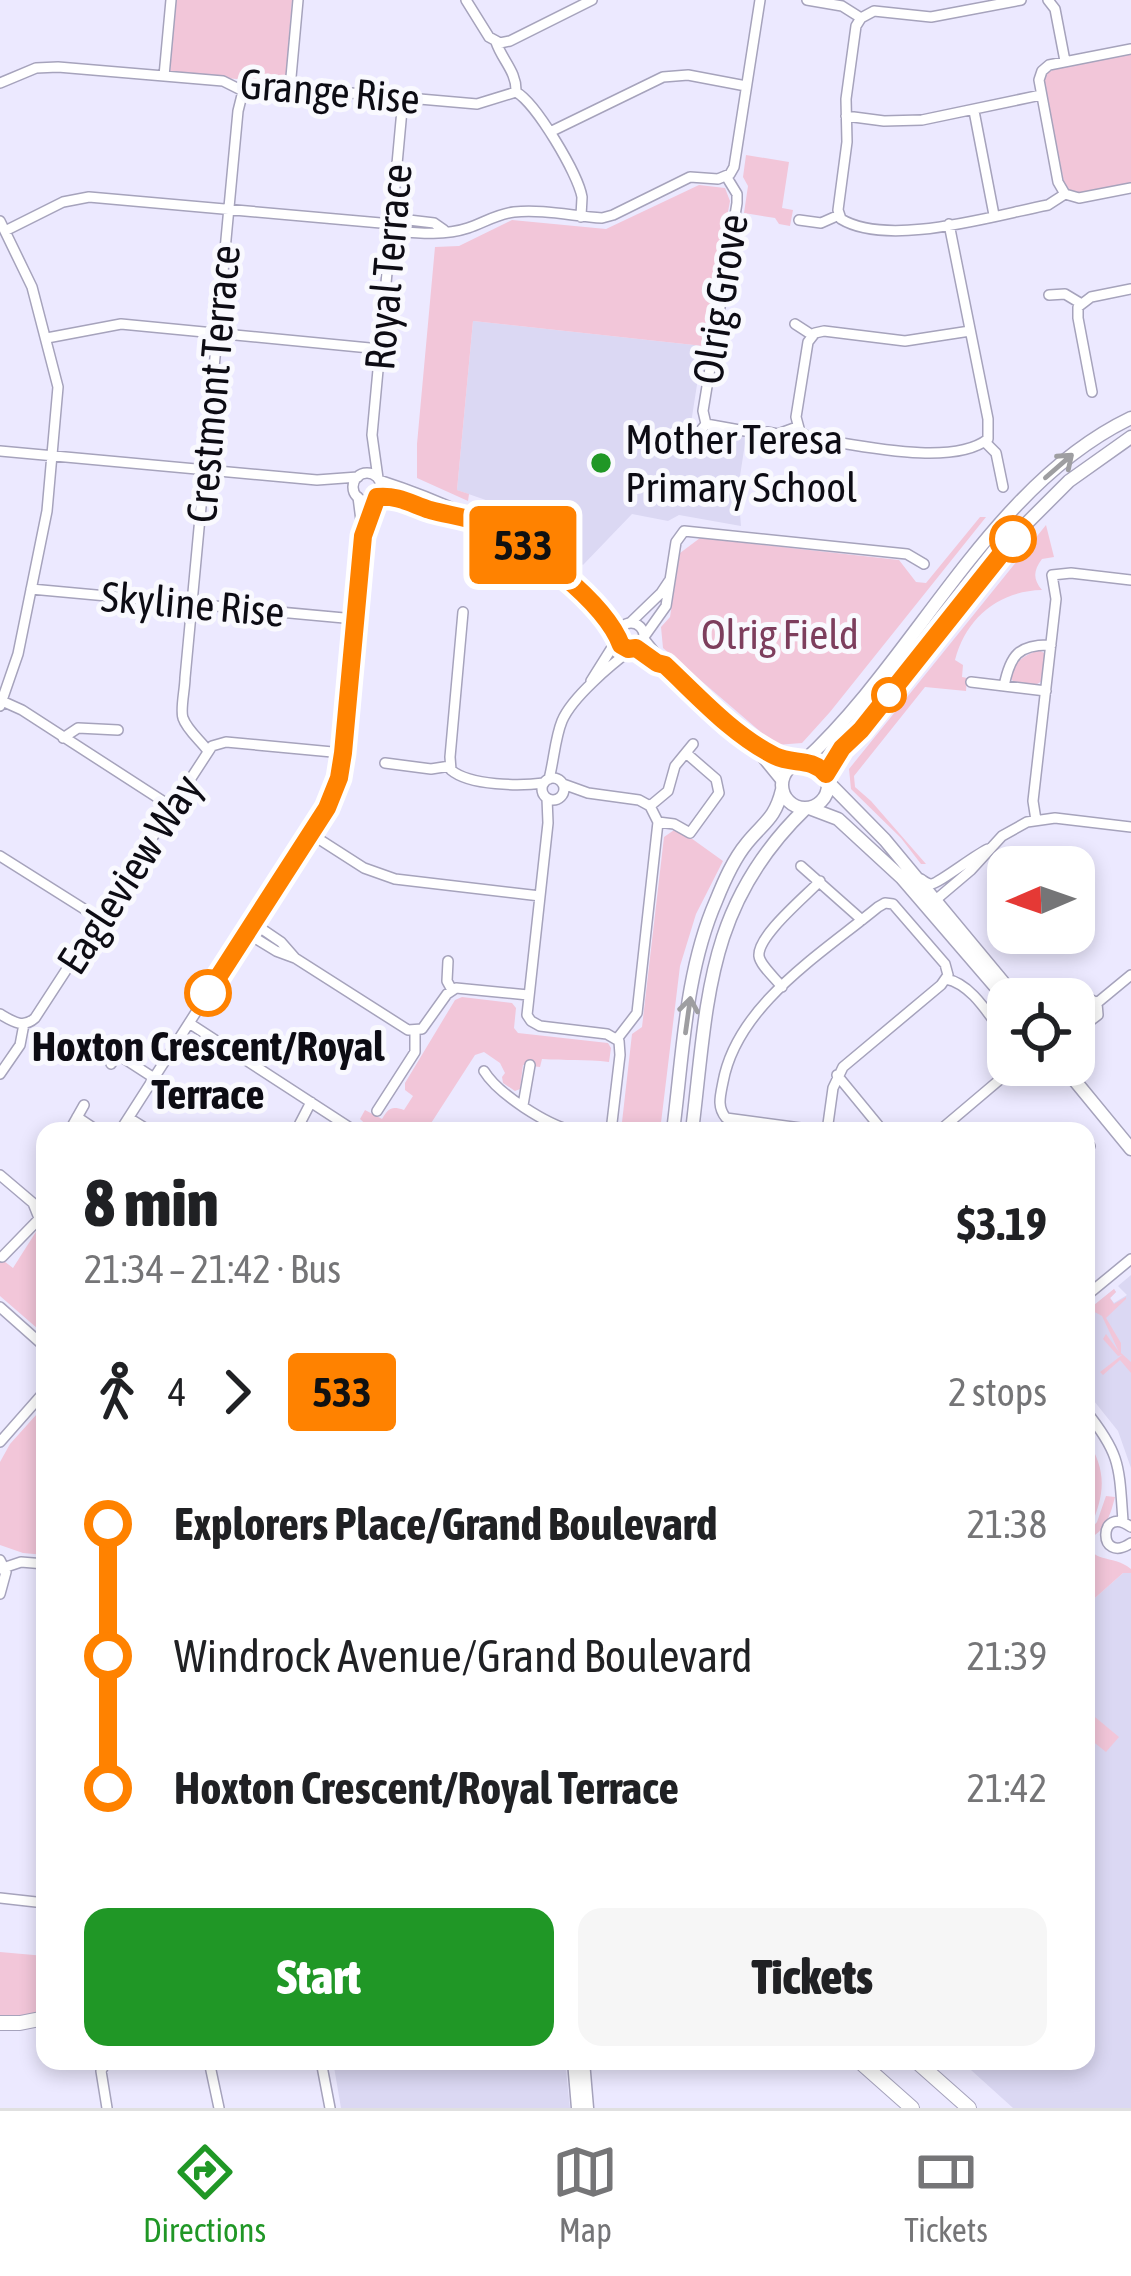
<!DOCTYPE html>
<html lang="en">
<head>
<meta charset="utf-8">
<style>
	:root { --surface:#fff; --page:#f6f6f6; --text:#202124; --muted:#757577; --line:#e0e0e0; --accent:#209726 }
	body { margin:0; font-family:"Asap Condensed",sans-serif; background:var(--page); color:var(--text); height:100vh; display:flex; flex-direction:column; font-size:45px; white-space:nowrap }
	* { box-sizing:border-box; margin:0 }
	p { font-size:39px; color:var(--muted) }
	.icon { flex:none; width:66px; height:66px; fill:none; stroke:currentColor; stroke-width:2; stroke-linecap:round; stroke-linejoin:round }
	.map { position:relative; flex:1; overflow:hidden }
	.drawer { position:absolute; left:36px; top:1122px; width:1059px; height:948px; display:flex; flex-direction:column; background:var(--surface); border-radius:24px; box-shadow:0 6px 18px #0003 }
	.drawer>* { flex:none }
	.badge { padding:0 24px; border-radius:9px; font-size:42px; line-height:78px }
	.needle { width:78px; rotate:268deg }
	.controls { position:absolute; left:987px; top:846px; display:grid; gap:24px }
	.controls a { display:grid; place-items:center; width:108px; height:108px; border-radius:24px; background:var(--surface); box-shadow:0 6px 18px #0003; font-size:60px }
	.map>.badge { position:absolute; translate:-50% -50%; box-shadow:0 0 0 6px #fff }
	.legs { display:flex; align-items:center; gap:18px; height:132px; padding:0 48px; font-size:39px }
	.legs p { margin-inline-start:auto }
	.overview { display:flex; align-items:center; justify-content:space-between; height:204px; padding:0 48px }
	h1 { font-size:66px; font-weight:800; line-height:90px }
	.primary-button { display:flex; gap:24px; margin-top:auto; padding:24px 48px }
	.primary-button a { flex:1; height:138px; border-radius:24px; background:var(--accent); color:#fff; font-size:48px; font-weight:800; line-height:138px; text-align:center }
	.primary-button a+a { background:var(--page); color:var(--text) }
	ul { padding:0 48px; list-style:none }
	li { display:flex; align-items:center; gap:42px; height:132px; font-size:45px }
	li i { display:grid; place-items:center; width:18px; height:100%; margin:0 15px; background:currentColor }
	li i::after { content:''; width:30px; height:30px; margin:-15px; border:9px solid; border-radius:50%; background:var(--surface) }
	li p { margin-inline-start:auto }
	li:first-child i { background:linear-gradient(#0000 50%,currentColor 0) }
	li:last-child i { background:linear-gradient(currentColor 50%,#0000 0) }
	.tabs { display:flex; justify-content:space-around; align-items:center; height:168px; border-top:3px solid var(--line); background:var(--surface); font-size:33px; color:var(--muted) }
	.tabs a { display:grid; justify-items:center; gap:6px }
	.tabs .selected { color:var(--accent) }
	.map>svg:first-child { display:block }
	.built { fill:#dbd8f3 }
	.green { fill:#f2c6d9 }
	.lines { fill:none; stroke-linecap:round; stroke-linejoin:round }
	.minor-casing { stroke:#a6a3bc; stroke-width:12 }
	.tertiary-casing { stroke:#a6a3bc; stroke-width:15 }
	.secondary-casing { stroke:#a6a3bc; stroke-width:16 }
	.minor { stroke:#fff; stroke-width:9 }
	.tertiary { stroke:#fff; stroke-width:12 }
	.secondary { stroke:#fff; stroke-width:14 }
	.oneway { stroke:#9e9ea1 }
	.line-1-casing { stroke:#fff; stroke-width:27 }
	.line-1 { stroke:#ff8200; stroke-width:18 }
	.poi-dot { fill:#209726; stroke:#f9f9fe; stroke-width:4.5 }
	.stop-1-dot { fill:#fff; stroke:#ff8200; stroke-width:6 }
	.labels { text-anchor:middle; stroke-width:10; stroke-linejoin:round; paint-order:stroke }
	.street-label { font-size:42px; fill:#0d0c14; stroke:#f9f9fe }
	.poi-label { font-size:42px; fill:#0d0c14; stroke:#f9f9fe; text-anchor:start }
	.park-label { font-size:42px; fill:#7d3e5d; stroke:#f9f9fe }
	.stop-label { font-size:42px; font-weight:bold; fill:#0d0c14; stroke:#f9f9fe }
</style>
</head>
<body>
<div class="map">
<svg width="1131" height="2108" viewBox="0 0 1131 2108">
	<rect width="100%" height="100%" fill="#ece9ff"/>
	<path class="built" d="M473 321 703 346 689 436 709 432 746 437 738 489 741 526 679 515 668 521 632 514 583 565 529 522 503 506 457 490Z
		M1131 1275V1468L1118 1431 1086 1391V1312L1114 1289 1116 1292 1110 1298 1114 1303 1127 1295 1118 1286Z
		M1123 1573H1131V2108H1013L961 2061H1086V1606Z
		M333 2061H565L570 2108H341Z"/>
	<path class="green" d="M176 0H292L286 76 280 83 170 73Z
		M1131 54V183L1077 194 1065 187 1044 83 1046 74 1054 69Z
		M746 155 789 162 782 208 793 210 790 226 779 224 775 218 744 213 748 186 743 177Z
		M699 185 725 188 730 201 703 346 473 321 457 490 469 494 468 501 417 478V444L435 247 459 246 512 220 606 229Z
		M980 517H986L830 712 802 743 776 745 663 648 661 627 670 617 680 553 700 538 899 560 916 582 926 583Z
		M1046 525 1054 557 1042 559C1033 571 1033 579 1042 590 998 591 966 618 955 660L963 665 962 677 967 678 966 691 925 687 854 776 855 787 871 801 926 864H921L901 838 851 789 849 769Z
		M1039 650 1046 654 1042 681 1034 686 1016 684 1011 679C1014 661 1023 656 1039 650Z
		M677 828 723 861 696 914 680 966 660 1131H621L632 1034 642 1027 664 837Z
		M462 997 512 1003 516 1008 514 1028 518 1033 608 1043 611 1048 609 1062C586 1059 565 1061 542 1059L540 1067 523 1065 520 1089 515 1091 503 1083 502 1077 505 1073 500 1063 484 1052 475 1055 426 1131H373L360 1119 365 1110 382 1119C389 1108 391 1106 404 1110L413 1096 405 1090V1083L455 1000Z
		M45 1226V1335L0 1296V1258L13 1268 39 1227Z
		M1114 1289 1116 1292 1110 1298 1114 1304 1126 1297V1299L1106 1318 1121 1343V1353L1131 1362V1373L1120 1360 1103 1375 1100 1372 1122 1355 1118 1356 1103 1339 1106 1334 1119 1352 1102 1316 1089 1309Z
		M45 1405V1555L23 1553 0 1545V1462L10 1444Z
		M1086 1438C1109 1473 1104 1496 1089 1531L1097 1522 1106 1496 1115 1497C1111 1513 1106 1530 1090 1538L1087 1536C1089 1566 1112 1553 1131 1569V1573H1123L1086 1606Z
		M1089 1712 1119 1737 1106 1752 1086 1736V1716Z
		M0 1952 45 1956V2014L0 2019Z"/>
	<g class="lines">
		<defs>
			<path id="minor" d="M466 0 489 37 500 43 510 41 592 0
				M807 0 842 6 861 18
				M1048 0 1055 9 1065 61
				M861 18 856 26 846 99 847 142 838 210 841 219C889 248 995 215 1048 205L1065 194
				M861 18 874 11 931 17 1021 0
				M496 42C502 60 517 72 516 92
				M1131 49 1049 65 1042 71 1039 80 1058 182 1065 194 1079 198 1131 188
				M164 76 171 0
				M0 83 36 68 58 67 223 81 243 91 259 85 477 104 516 92C536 103 578 174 582 197 582 200 581 214 581 217
				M290 88 298 0
				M974 111 994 215
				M846 116 884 121 922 120 1041 95
				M550 132 663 77 688 75 746 86
				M392 218 434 223 444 230
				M799 220 821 223 839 215
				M0 221 32 287 58 387 47 511 18 654 0 706
				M949 224 988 419V439C951 468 855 444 810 438L800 432 796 417 808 342 815 333 824 331 905 341 970 331
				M5 231 63 202 89 197 392 224
				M391 231C417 233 444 236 468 228 483 223 497 214 514 212 542 209 573 216 602 218L613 215 690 177 718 179 730 174 734 167 760 0
				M1049 295 1065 294 1080 303
				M795 324 812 335
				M47 338 121 324 380 349
				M1092 392 1078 318V307L1091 297 1131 289
				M706 424 745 431
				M767 432 778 434 797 427
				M697 435 706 424 703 411 737 203V194L726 176
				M985 442 996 453 1003 487
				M0 451 317 480 358 477
				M353 487a14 14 0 1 1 28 0a14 14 0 1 1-28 0Z
				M378 478 372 435 403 99
				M379 480C469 509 561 555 618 633
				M377 497C405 495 431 510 459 516
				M31 589 355 619
				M463 612 450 757 451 770C470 786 520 786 544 783
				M631 622 661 593 669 581
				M618 636a13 13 0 1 1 26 0a13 13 0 1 1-26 0Z
				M644 637 666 606 676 542 684 531 907 554 924 564
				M644 639 665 665 747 739 782 782
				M636 648 657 663 665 665
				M591 681 618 638
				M971 682 1046 691
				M1004 686C1010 656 1018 644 1051 645
				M2 701 22 710 172 807
				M63 738 78 728 118 730
				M757 745 795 764
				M208 751C201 741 187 730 183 718 180 710 185 689 185 678L238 111 243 91
				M385 763 431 769 450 766
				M542 789a11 11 0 1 1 22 0a11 11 0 1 1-22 0Z
				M549 779C554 760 555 738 562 721 572 697 612 664 632 649
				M563 784 588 793 639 800 650 806 658 822 637 1013 617 1039
				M547 798 548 823 527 1015 531 1021 540 1026 607 1034 619 1041 620 1055 611 1131
				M650 806 668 791 675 766 693 744
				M1036 820 1033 801 1056 599 1052 575 1071 573 1131 580
				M658 822 674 824 690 833 719 793 716 779 686 753
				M311 834 364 868 395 879 540 896
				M0 856 100 919
				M801 866 862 920
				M921 879C924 881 927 884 931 884 938 884 976 854 988 849
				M932 903 971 870 1002 836 1027 822 1055 818 1131 827
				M253 923 281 942 295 958 408 1030 422 1029 447 994 456 988 528 995
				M247 933 276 951 295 958
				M448 961 447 981 452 990
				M946 979C973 984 991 1019 1008 1040
				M782 987C776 979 760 965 759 956 757 936 806 896 820 881
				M1074 1009 1088 998 1097 1003 1131 975
				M0 1014C12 1021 23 1029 35 1018L212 746 226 742 343 753
				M189 1023 355 1131
				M1074 1027 1081 1028 1098 1015 1097 1003
				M117 1054 154 1078
				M111 1064 124 1043
				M484 1071C498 1094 547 1125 573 1131
				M0 1074 20 1045 24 1024
				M837 1075 883 1131
				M523 1105 530 1065
				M377 1111 415 1052V1032
				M77 1117 98 1131
				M129 1118 150 1131
				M71 1128 84 1105
				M120 1131 333 798 343 753 363 536 358 497
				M296 1131 311 1102
				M823 1131 726 1118C717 1107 720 1097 723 1082 737 1005 821 954 878 907L885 903 893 904 945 964 948 975 941 985 843 1067 833 1088 827 1131
				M939 1131 1017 1065
				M1086 1149 1090 1146
				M0 1175 33 1203 39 1218
				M2 1257 40 1218
				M1086 1296 1131 1259
				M0 1307 45 1347
				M1086 1411C1121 1455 1119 1466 1123 1521
				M0 1442 45 1391
				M1131 1527C1098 1503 1097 1566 1131 1543
				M0 1560 6 1572 0 1594
				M0 1569 21 1562 45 1564
				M0 1898 45 1903
				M107 2061 101 2071 107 2108
				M209 2061 219 2108
				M321 2061 330 2108"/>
			<path id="tertiary" d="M782 785a23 23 0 1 1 46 0a23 23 0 1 1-46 0Z
				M803 762C917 658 989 486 1131 418
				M826 774 841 748 861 730 1026 524 1069 481 1131 437
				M828 782 885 840 1017 999
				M809 808 838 819 902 878 1007 1000
				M1062 1065 1131 1149
				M673 1131C683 1055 685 972 716 901 724 881 733 860 747 843 764 822 775 819 782 790
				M692 1131C708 1002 705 905 806 808
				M574 2061 578 2108
				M583 2061 587 2108"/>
			<path id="secondary" d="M0 2023H20L45 2018
				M859 2061 912 2108
				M916 2061 969 2108"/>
		</defs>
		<use href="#minor" class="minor-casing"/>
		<use href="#tertiary" class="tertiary-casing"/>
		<use href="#secondary" class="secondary-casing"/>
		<use href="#minor" class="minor"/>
		<use href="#tertiary" class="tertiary"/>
		<use href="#secondary" class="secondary"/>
	</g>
	<defs><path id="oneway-shaft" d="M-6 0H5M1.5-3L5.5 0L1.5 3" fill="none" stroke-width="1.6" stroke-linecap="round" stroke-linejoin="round" transform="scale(3)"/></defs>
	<g class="oneway">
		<use href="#oneway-shaft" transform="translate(1059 466) rotate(-41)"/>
		<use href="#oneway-shaft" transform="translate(688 1015) rotate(-82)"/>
	</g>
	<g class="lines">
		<defs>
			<path id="line-1" d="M208 993 327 808 339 778 343 753 363 536 377 497C399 495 411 504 430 510 448 515 467 517 484 524 527 542 605 602 621 645L628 649 636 648 657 663 665 665C699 697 733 735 775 756 793 765 811 757 826 774L842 748 861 730 1013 539"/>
		</defs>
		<use href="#line-1" class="line-1-casing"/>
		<use href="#line-1" class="line-1"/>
	</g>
	<circle class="poi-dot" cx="601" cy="463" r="12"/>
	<g class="stop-1-dot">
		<circle cx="1013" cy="539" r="21"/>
		<circle cx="889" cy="695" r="15"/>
		<circle cx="208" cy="993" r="21"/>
	</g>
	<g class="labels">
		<g class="street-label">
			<text transform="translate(330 91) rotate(5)" y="15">Grange Rise</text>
			<text transform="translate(388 267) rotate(-85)" y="15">Royal Terrace</text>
			<text transform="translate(720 299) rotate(-81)" y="15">Olrig Grove</text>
			<text transform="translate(213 384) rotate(-85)" y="15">Crestmont Terrace</text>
			<text transform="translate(193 604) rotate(5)" y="15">Skyline Rise</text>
			<text transform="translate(129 874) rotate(-57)" y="15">Eagleview Way</text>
		</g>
		<g class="poi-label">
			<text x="625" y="454">Mother Teresa<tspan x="625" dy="48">Primary School</tspan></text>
		</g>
		<g class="park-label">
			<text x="780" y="649">Olrig Field</text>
		</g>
		<g class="stop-label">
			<text x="208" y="1061">Hoxton Crescent/Royal<tspan x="208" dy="48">Terrace</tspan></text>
		</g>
	</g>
</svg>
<div class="controls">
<a><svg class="needle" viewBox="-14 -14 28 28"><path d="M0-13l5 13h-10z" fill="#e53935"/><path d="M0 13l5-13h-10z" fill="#757577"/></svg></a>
<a><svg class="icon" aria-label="locate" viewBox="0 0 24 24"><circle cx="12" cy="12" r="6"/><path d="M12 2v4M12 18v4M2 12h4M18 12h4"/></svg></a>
</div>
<b class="badge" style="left:523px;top:545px;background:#ff8200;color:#111">533</b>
<section class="drawer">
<div class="overview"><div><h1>8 min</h1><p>21:34 – 21:42 · Bus</p></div><b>$3.19</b></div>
<div class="legs"><svg class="icon" aria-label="walk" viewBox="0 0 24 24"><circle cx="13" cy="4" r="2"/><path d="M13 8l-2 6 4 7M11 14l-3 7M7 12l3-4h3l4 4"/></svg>4<svg class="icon" aria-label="forward" viewBox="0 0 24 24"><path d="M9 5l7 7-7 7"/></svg><b class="badge" style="background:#ff8200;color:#111">533</b><p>2 stops</p></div>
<ul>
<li><i style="color:#ff8200"></i><b>Explorers Place/Grand Boulevard</b><p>21:38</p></li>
<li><i style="color:#ff8200"></i><span>Windrock Avenue/Grand Boulevard</span><p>21:39</p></li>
<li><i style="color:#ff8200"></i><b>Hoxton Crescent/Royal Terrace</b><p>21:42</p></li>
</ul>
<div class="primary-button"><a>Start</a><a>Tickets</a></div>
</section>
</div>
<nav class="tabs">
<a class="selected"><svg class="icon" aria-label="directions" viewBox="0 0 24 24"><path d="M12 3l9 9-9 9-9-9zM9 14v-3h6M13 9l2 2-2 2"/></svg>Directions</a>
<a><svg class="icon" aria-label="map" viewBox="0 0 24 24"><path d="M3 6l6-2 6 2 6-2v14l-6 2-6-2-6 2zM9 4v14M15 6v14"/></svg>Map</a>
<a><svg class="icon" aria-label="tickets" viewBox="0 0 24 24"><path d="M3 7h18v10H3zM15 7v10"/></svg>Tickets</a>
</nav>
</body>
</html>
